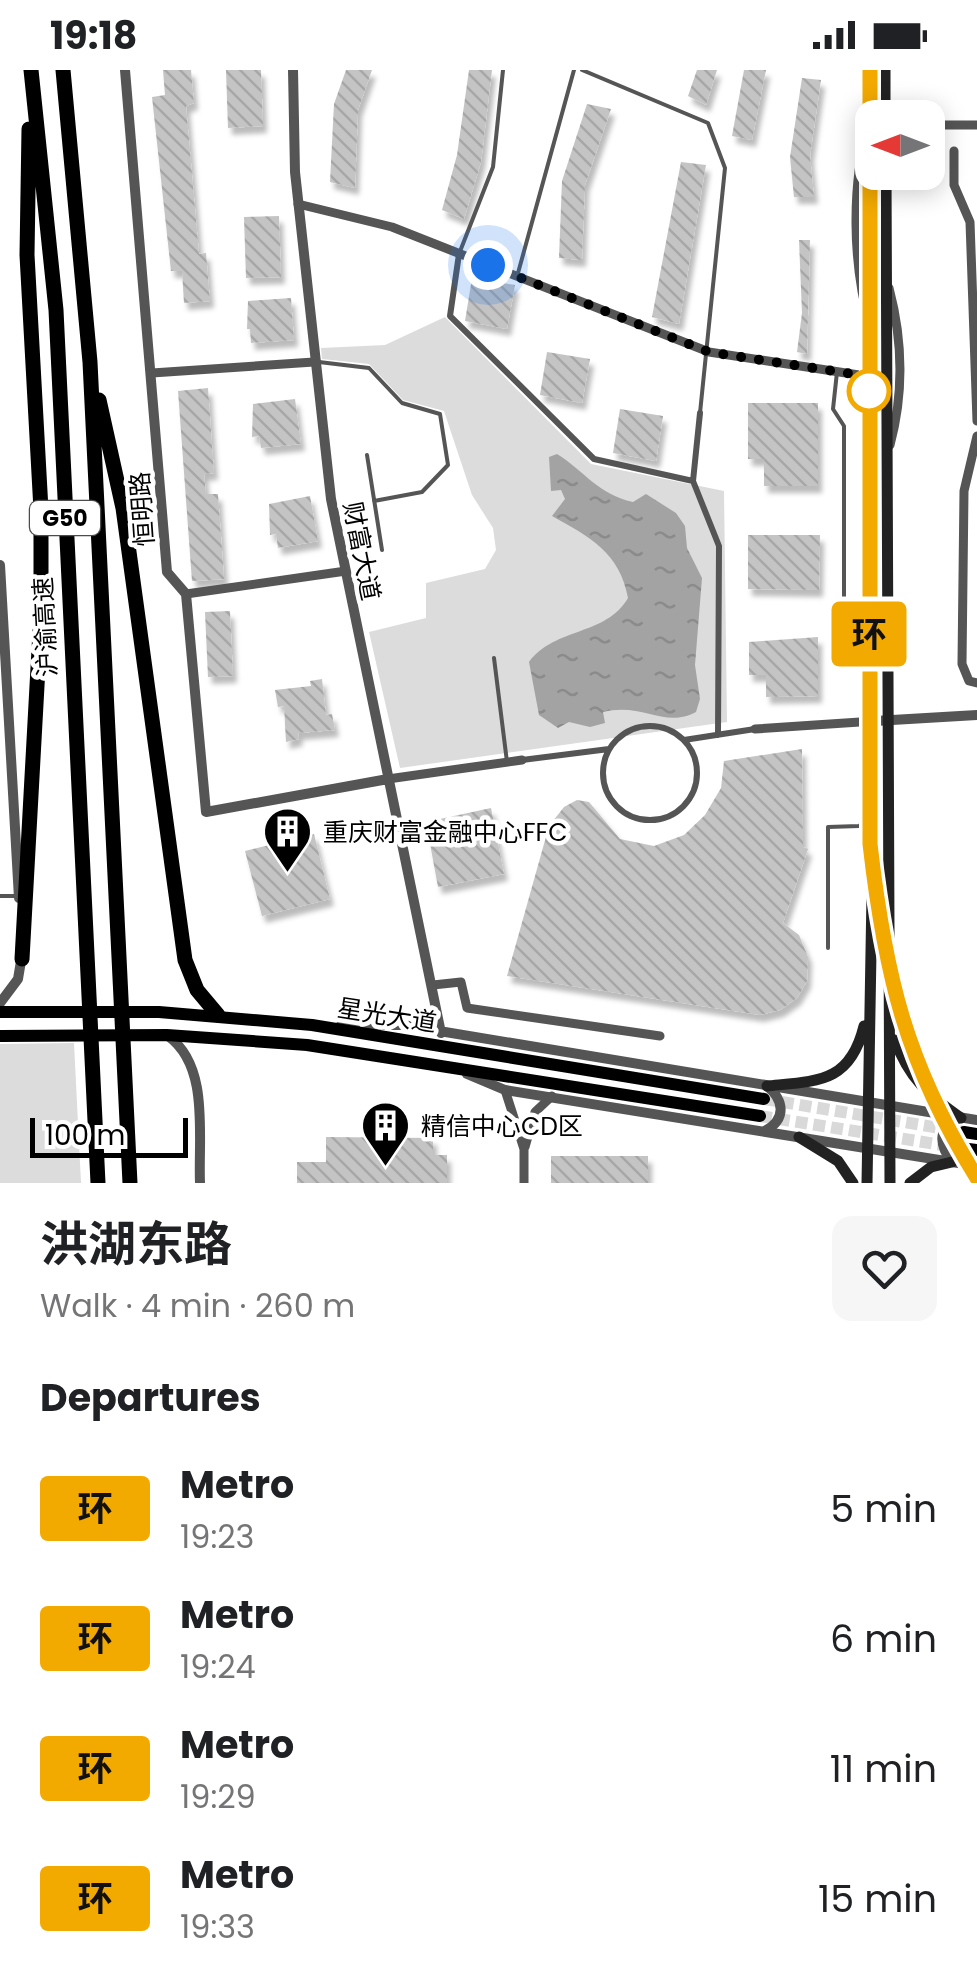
<!DOCTYPE html>
<html lang="en">
<head>
<meta charset="utf-8">
<style>
	:root { --surface:#fff; --page:#f6f6f6; --text:#202124; --muted:#757577 }
	body { margin:0; font-family:Poppins,"Noto Sans SC",sans-serif; background:var(--page); color:var(--text); height:100vh; display:flex; flex-direction:column; font-size:38px; white-space:nowrap }
	* { box-sizing:border-box; margin:0 }
	p { font-size:32px; color:var(--muted) }
	.icon { flex:none; width:55px; height:55px; fill:none; stroke:currentColor; stroke-width:2; stroke-linecap:round; stroke-linejoin:round }
	.map { position:relative; height:1113px; overflow:hidden }
	.drawer { display:flex; flex-direction:column; background:var(--surface); flex:1 }
	.drawer>* { flex:none }
	.badge { padding:0 20px; border-radius:8px; font-size:35px; line-height:65px }
	.needle { width:65px; rotate:270deg }
	.buttons { position:absolute; left:855px; top:30px; display:grid; gap:20px }
	.buttons a { display:grid; place-items:center; width:90px; height:90px; border-radius:20px; background:var(--surface); box-shadow:0 5px 25px #0003; font-size:50px }
	.scale { position:absolute; left:30px; bottom:25px; width:158px; box-sizing:border-box; padding-left:10px; border:5px solid #000; border-top:0; font-size:28px; line-height:35px; white-space:nowrap; color:#000; -webkit-text-stroke:8px #fff; paint-order:stroke }
	.you { position:absolute; width:50px; height:50px; margin:-25px; border:8px solid #fff; border-radius:50%; background:#1a73e8; box-shadow:0 0 0 15px #1a73e833 }
	.map>.badge { position:absolute; translate:-50% -50%; box-shadow:0 0 0 5px #fff }
	h2 { padding:0 40px; font-size:38px; line-height:90px }
	.round { display:grid; place-items:center; flex:none; width:105px; height:105px; border-radius:20px; background:var(--page) }
	.overview { display:flex; align-items:center; justify-content:space-between; height:170px; padding:0 40px }
	h1 { font-size:48px; font-weight:700; line-height:75px }
	ul { padding:0; list-style:none }
	li { display:flex; align-items:center; gap:30px; height:130px; padding:0 40px }
	li div { flex:1 }
	li b { display:block; font-size:38px }
	li em { font-style:normal }
	li .badge { min-width:110px; font-weight:700; text-align:center }
	.status { display:flex; justify-content:space-between; align-items:center; height:70px; padding:0 50px; background:var(--surface); direction:ltr }
	.status svg { height:28px; fill:currentColor }
	.map>svg:first-child { display:block }
	.park { fill:#dcdcdc }
	.water { fill:url(#water-ripples) }
	.building { fill:url(#building-back-hatch); filter:url(#shadow) }
	.lines { fill:none; stroke-linecap:round; stroke-linejoin:round }
	.primary-tunnel { stroke:#d9d9d9; stroke-width:12; stroke-dasharray:12 6; stroke-linecap:butt }
	.service { stroke:#555; stroke-width:4 }
	.pedestrian { stroke:#555; stroke-width:6 }
	.minor { stroke:#555; stroke-width:9 }
	.tertiary { stroke:#555; stroke-width:10 }
	.secondary { stroke:#222; stroke-width:11 }
	.primary { stroke:#000; stroke-width:12 }
	.motorway { stroke:#000; stroke-width:15 }
	.line-casing { stroke:#fff; stroke-width:22 }
	.line { stroke:#f2a900; stroke-width:15 }
	.walk { stroke:#000; stroke-width:10; stroke-dasharray:0 18 }
	.stop-dot { fill:#fff; stroke:#f2a900; stroke-width:5 }
	.labels { text-anchor:middle; stroke-width:9; stroke-linejoin:round; paint-order:stroke }
	.shield { fill:#fff; stroke:#4c4c4c; stroke-width:2.5 }
	.shield-label { font-size:22px; font-weight:bold; fill:#000 }
	.street-label { font-size:25px; fill:#000; stroke:#fff }
	.poi-label { font-size:25px; fill:#000; stroke:#fff; text-anchor:start }
</style>
</head>
<body>
<div class="status"><b>19:18</b><svg viewBox="0 0 49 12"><path d="M0 12V9h3v3zM5 12V6h3v6zM10 12V3h3v9zM15 12V0h3v12zM26 1h20v11H26zM47 4h2v5h-2z"/></svg></div>
<div class="map">
<svg width="977" height="1113" viewBox="0 0 977 1113">
	<defs>
		<pattern id="water-ripples" width="26" height="14" patternUnits="userSpaceOnUse" patternTransform="scale(2.5)"><rect width="26" height="14" fill="#a3a3a3"/><path d="M2 4q2-2 4 0t4 0M15 11q2-2 4 0t4 0" fill="none" stroke="#8b8b8b"/></pattern>
		<pattern id="building-back-hatch" width="6" height="6" patternUnits="userSpaceOnUse" patternTransform="scale(2.5)"><rect width="6" height="6" fill="#c4c4c4"/><path d="M-1 5l2 2M0 0l6 6M5-1l2 2" fill="none" stroke="#a7a7a7"/></pattern>
		<filter id="shadow"><feDropShadow dx="4" dy="7" stdDeviation="2.5" flood-color="#0004"/></filter>
	</defs>
	<rect width="100%" height="100%" fill="#fff"/>
	<path class="park" d="M445 247 591 394 724 421 727 652 400 698 369 562 426 548V513L485 499 496 480 493 458 472 425 444 341 403 330 369 294 322 289 321 278 385 275Z
		M74 973 81 1113H0V974Z"/>
	<path class="water" d="M557 384C583 400 599 425 633 432L646 424 676 443 685 456 687 478 702 508 695 595 700 629 696 642C664 659 643 632 603 642L605 653 590 657 569 652 558 658 539 645 529 592C555 557 606 566 628 528 620 483 590 467 552 446L565 429 561 420 551 421 549 387Z"/>
	<path class="building" d="M163 0H191L194 33 186 36 199 184 206 183 210 231 184 233 182 201H171L152 27 165 25Z
		M226 0H261L263 56 228 58Z
		M346 0H372L358 40 355 118 330 112 334 34Z
		M469 0H492L481 92 464 149 442 140 457 85Z
		M697 0H717L706 35 688 26Z
		M744 0H766L752 70 732 66Z
		M802 8 821 10 810 86 814 127H794L790 87Z
		M587 34 611 39 585 115 582 190 559 188 562 111Z
		M681 92 706 95 679 254 652 247Z
		M279 146 281 207 246 208 244 147Z
		M799 170H810L807 284 797 282 802 243Z
		M472 208 515 215 507 259 465 251Z
		M291 228 294 270 251 273 250 259H247L248 231Z
		M547 282 590 289 582 333 540 325Z
		M208 318 214 403 204 404 206 424H218L224 509 192 511 178 321Z
		M295 329 301 374 261 378 259 366 252 367 253 334Z
		M748 333H818V416H764V389H748Z
		M620 339 663 346 656 391 613 383Z
		M310 426 318 471 278 478 276 464 270 465 269 434Z
		M748 465H820L819 520 748 519Z
		M230 541 233 606 208 607 205 542Z
		M818 567V626L766 627V605H749V572Z
		M322 609 326 645 332 644 335 660 298 663 299 669 286 672 284 636 278 637 275 620 311 616 310 611Z
		M802 679 803 777 808 779 783 853 799 865 808 887 807 911 797 928 780 940 760 945 507 906 549 756 564 737 577 730 589 732 620 769 654 776 684 765 705 745 721 718 724 691Z
		M491 738 504 804 438 817 426 752Z
		M314 764 330 829 262 846 245 781Z
		M326 1067 433 1068V1085H447V1113H297V1092H326Z
		M551 1086H648V1113H551Z"/>
	<g class="lines">
		<path class="primary-tunnel" d="M764 1029 964 1062
			M760 1046 961 1078"/>
		<path class="service" d="M582 0 708 53 725 98 700 343
			M459 184 493 97 503 0
			M518 203 574 0
			M319 292 369 298 402 333 440 344 448 395 422 422 374 431
			M837 302 833 339 844 356V599
			M367 385 382 480
			M494 588 507 692
			M0 826H15
			M828 878V757L859 756 870 747"/>
		<path class="pedestrian" d="M459 184 450 246 594 389 693 411
			M700 343 693 411 719 476 718 665
			M603 703a47 47 0 1 1 94 0a47 47 0 1 1-94 0Z
			M684 670 755 659
			M522 690 609 679"/>
		<path class="minor" d="M869 51C851 116 852 191 870 257
			M928 55H977
			M954 81V115L970 152 977 351
			M298 134 392 157 709 282 872 307
			M889 218C903 271 904 323 890 375
			M152 303 314 292
			M977 366 964 421 962 594 969 611 977 613
			M186 524 346 501
			M755 659 875 651
			M388 709 522 690
			M433 915 461 912 467 938 660 966
			M505 1020 524 1079V1113
			M525 1077 535 1042 552 1026"/>
		<path class="tertiary" d="M125 0 167 502 186 524 206 742 388 709
			M293 0 295 102 331 429 441 963
			M0 495 19 828
			M875 651 977 645
			M0 933 18 909 22 885
			M341 955H403L977 1050
			M168 966C210 996 198 1066 200 1113
			M467 1004 505 1020 977 1096
			M765 1061C787 1049 784 1030 767 1016
			M952 1092C938 1074 938 1056 960 1048"/>
		<path class="secondary" d="M885 0V48
			M886 102 890 1113
			M895 970C909 1008 928 1025 961 1048
			M767 1016C818 1011 850 1013 864 956
			M799 1067 838 1091 853 1113
			M867 1113 875 651 871 0
			M910 1113 931 1097 952 1092"/>
		<path class="primary" d="M0 942H159L312 955 764 1029
			M0 966 167 965 307 975 760 1046
			M964 1062 977 1064
			M961 1078 977 1080"/>
		<path class="motorway" d="M31 0 56 240 98 1113
			M63 0 90 292 130 1113
			M99 330 123 438 185 890 197 920 218 945
			M22 889 41 543V440L27 185 29 59"/>
	</g>
	<g class="lines">
		<defs>
			<path id="line" d="M870 0V774C885 905 906 994 977 1108"/>
		</defs>
		<use href="#line" class="line-casing"/>
		<use href="#line" class="line"/>
		<path class="walk" d="M488 195 709 282 872 307 869 321"/>
	</g>
	<defs>
		<symbol id="building-pin" viewBox="-11 -11 22 30"><path d="M0 17L-7.5 6A9.5 9.5 0 1 1 7.5 6Z" fill="#000" stroke="#fff"/><path d="M-4-6H4V6H1V3H-1V6H-4ZM-2.5-4.3h1.7v1.8h-1.7ZM.8-4.3h1.7v1.8H.8ZM-2.5-1h1.7V.8h-1.7ZM.8-1h1.7V.8H.8Z" fill="#fff"/></symbol>
	</defs>
	<g fill-rule="evenodd">
		<use href="#building-pin" x="260" y="734" width="55" height="75"/>
		<use href="#building-pin" x="358" y="1028" width="55" height="75"/>
	</g>
	<circle class="stop-dot" cx="869" cy="321" r="20"/>
	<g class="labels">
		<rect class="shield" x="30" y="431" width="70" height="34" rx="8"/>
		<g class="shield-label">
			<text x="65" y="456">G50</text>
		</g>
		<g class="street-label">
			<text transform="translate(142 439) rotate(-94)" y="9">恒明路</text>
			<text transform="translate(362 481) rotate(79)" y="9">财富大道</text>
			<text transform="translate(45 557) rotate(-93)" y="9">沪渝高速</text>
			<text transform="translate(387 945) rotate(9)" y="9">星光大道</text>
		</g>
		<g class="poi-label">
			<text x="323" y="771">重庆财富金融中心FFC</text>
			<text x="421" y="1065">精信中心CD区</text>
		</g>
	</g>
</svg>
<div class="buttons">
<a><svg class="needle" viewBox="-14 -14 28 28"><path d="M0-13l5 13h-10z" fill="#e53935"/><path d="M0 13l5-13h-10z" fill="#757577"/></svg></a>
</div>
<div class="scale">100 m</div>
<div class="you" style="left:488px;top:195px"></div>
<b class="badge" style="left:869px;top:564px;background:#f2a900;color:#111">环</b>
</div>
<section class="drawer">
<div class="overview"><div><h1>洪湖东路</h1><p>Walk · 4 min · 260 m</p></div><a class="round"><svg class="icon" aria-label="heart" viewBox="0 0 24 24"><path d="M12 20l-8-8c-3-5 5-10 8-4 3-6 11-1 8 4z"/></svg></a></div>
<h2>Departures</h2>
<ul>
<li><span class="badge" style="background:#f2a900;color:#111">环</span><div><b>Metro</b><p>19:23</p></div><em>5 min</em></li>
<li><span class="badge" style="background:#f2a900;color:#111">环</span><div><b>Metro</b><p>19:24</p></div><em>6 min</em></li>
<li><span class="badge" style="background:#f2a900;color:#111">环</span><div><b>Metro</b><p>19:29</p></div><em>11 min</em></li>
<li><span class="badge" style="background:#f2a900;color:#111">环</span><div><b>Metro</b><p>19:33</p></div><em>15 min</em></li>
</ul>
</section>
</body>
</html>
